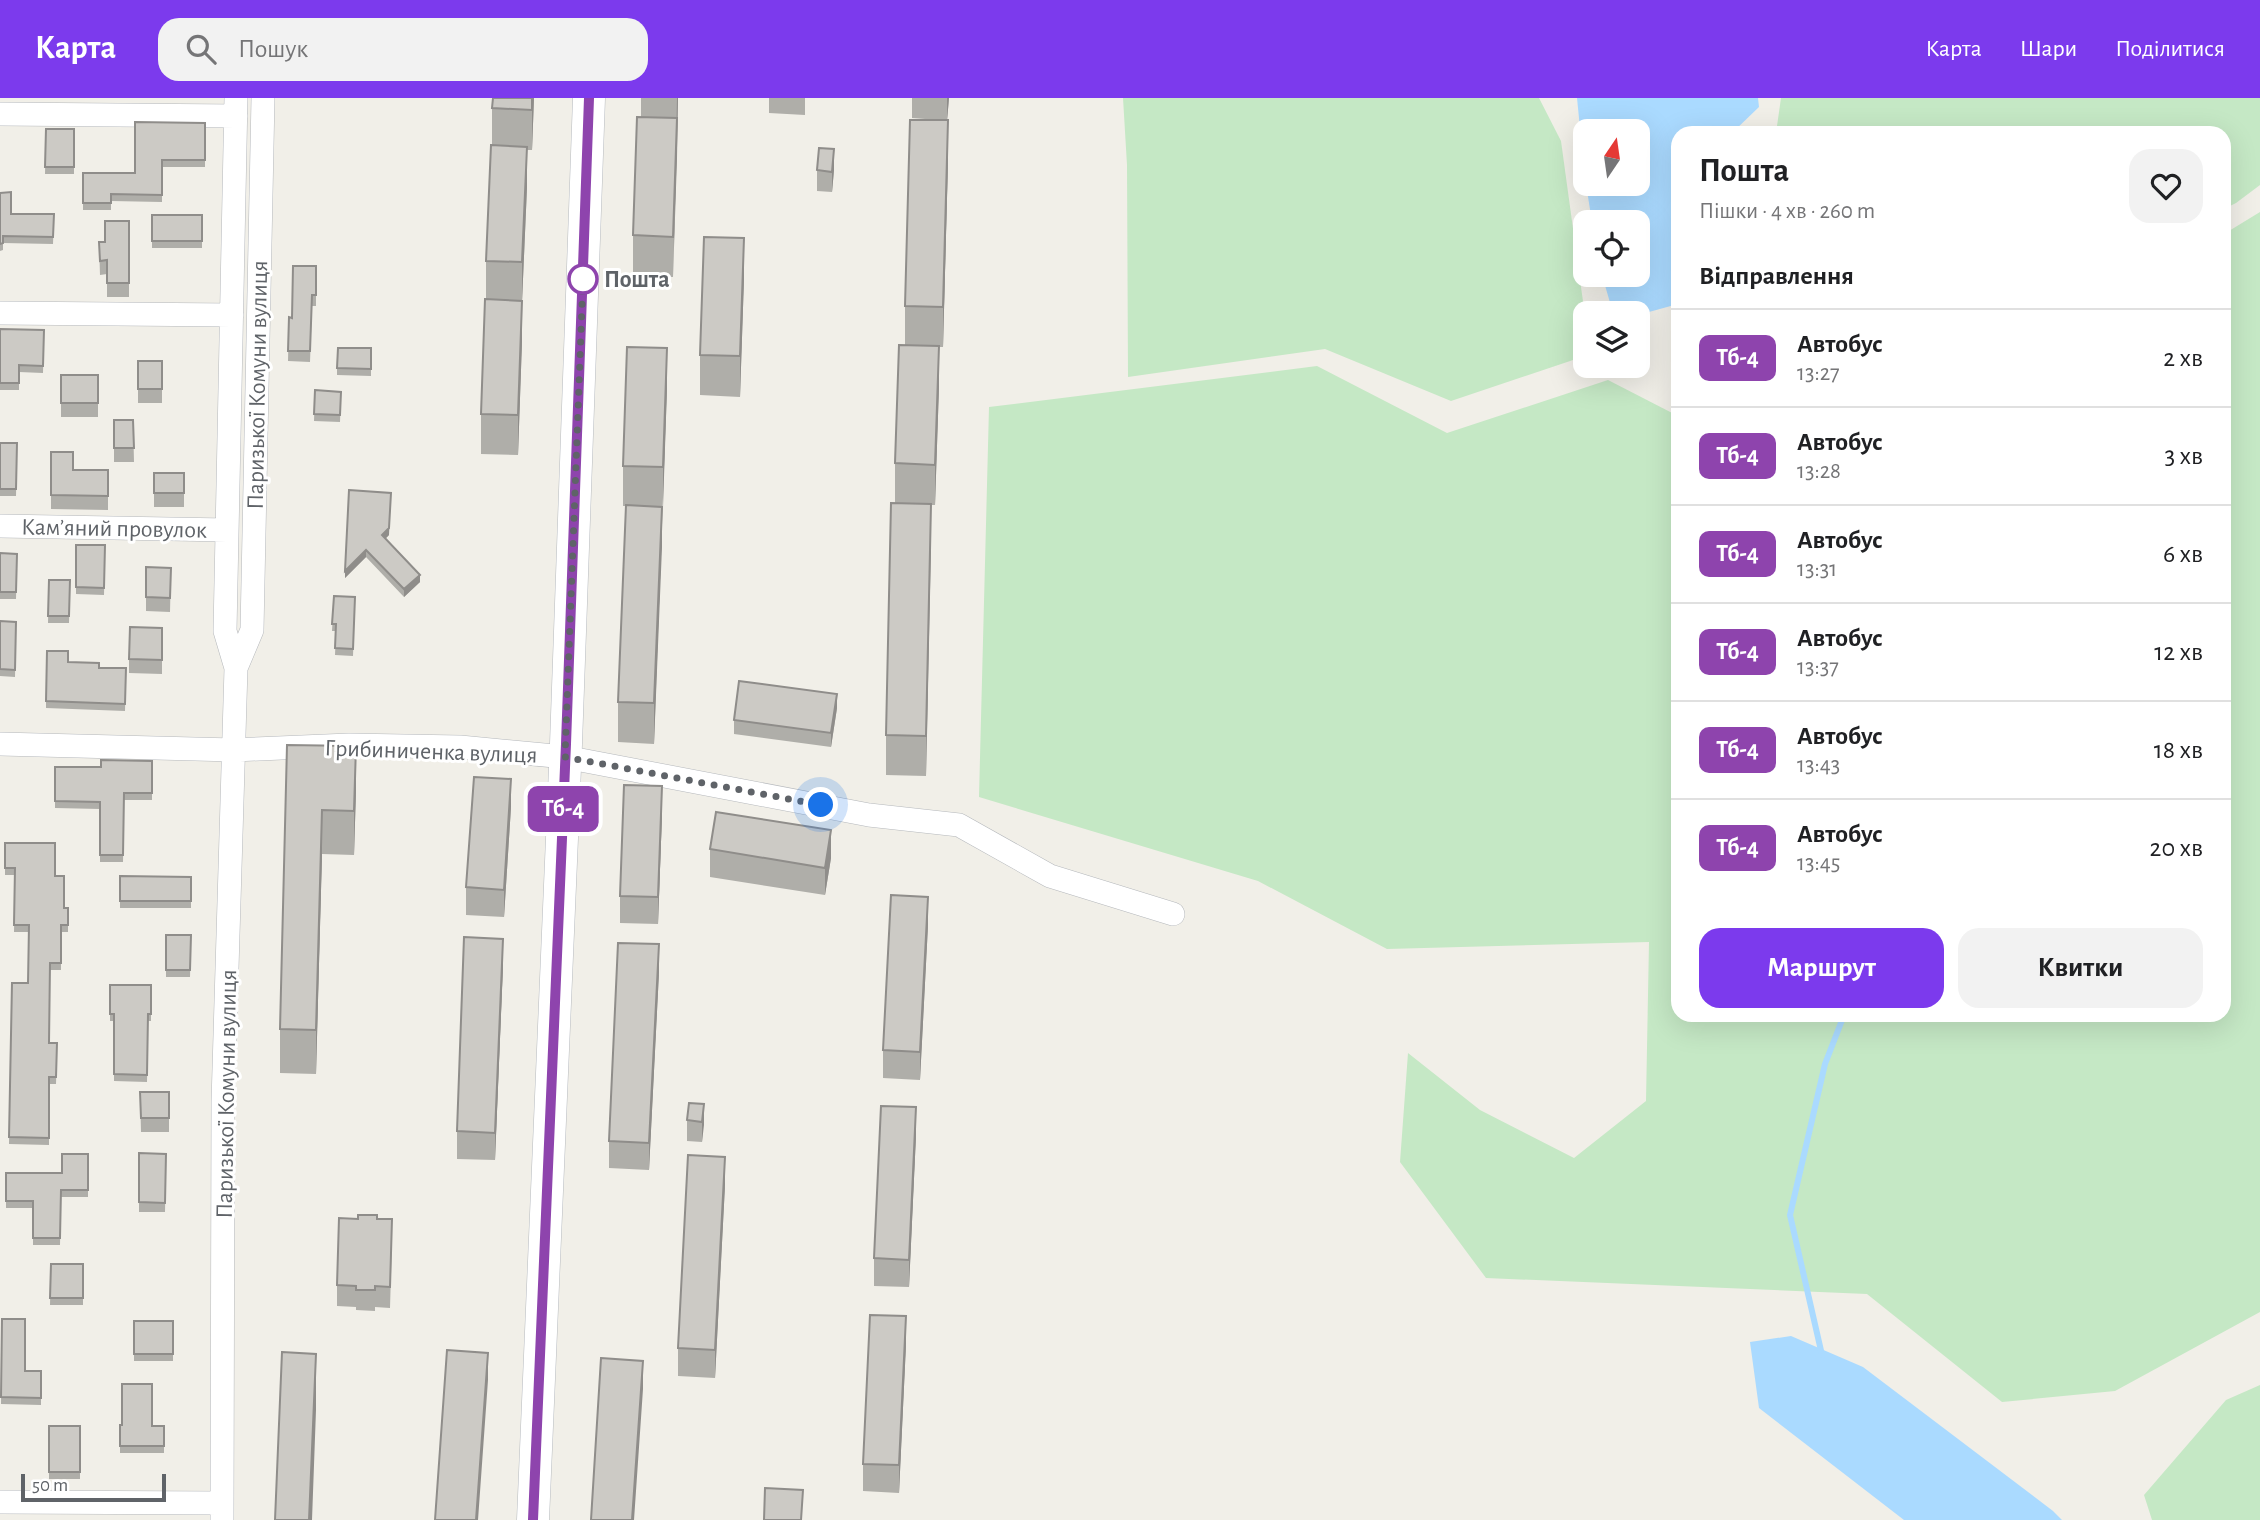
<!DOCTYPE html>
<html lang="uk">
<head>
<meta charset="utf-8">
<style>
	:root { --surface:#fff; --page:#f2f2f2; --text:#202124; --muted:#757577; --line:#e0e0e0; --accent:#7c3aed }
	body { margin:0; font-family:"Alegreya Sans",sans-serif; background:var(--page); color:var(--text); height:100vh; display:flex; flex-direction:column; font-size:26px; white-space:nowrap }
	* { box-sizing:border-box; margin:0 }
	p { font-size:23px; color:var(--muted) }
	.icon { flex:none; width:38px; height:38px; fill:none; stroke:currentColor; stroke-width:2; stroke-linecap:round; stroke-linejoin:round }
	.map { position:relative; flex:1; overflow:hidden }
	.side { position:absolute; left:1671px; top:28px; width:560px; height:896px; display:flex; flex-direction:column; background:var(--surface); border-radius:21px; box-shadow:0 7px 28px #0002 }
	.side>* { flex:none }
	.badge { padding:0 14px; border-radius:10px; font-size:24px; line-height:46px }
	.needle { width:46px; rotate:13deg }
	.controls { position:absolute; left:1573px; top:21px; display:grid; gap:14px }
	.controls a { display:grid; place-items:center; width:77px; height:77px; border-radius:14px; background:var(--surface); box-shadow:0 7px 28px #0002; font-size:35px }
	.scale { position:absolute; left:21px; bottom:18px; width:145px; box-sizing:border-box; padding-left:7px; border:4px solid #5f6368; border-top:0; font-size:19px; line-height:24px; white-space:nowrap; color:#5f6368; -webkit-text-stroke:5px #fff; paint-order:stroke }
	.you { position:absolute; width:35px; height:35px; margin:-18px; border:5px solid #fff; border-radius:50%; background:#1a73e8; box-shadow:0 0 0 10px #1a73e833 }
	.map>.badge { position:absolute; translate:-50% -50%; box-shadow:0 0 0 4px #fff }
	h2 { padding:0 28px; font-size:26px; line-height:63px }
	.round { display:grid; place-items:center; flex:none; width:74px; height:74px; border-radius:21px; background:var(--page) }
	.overview { display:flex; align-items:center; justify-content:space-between; height:119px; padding:0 28px }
	h1 { font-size:33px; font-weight:700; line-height:52px }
	.primary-button { display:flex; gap:14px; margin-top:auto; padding:14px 28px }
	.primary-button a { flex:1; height:80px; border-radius:21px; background:var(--accent); color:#fff; font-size:28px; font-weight:700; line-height:80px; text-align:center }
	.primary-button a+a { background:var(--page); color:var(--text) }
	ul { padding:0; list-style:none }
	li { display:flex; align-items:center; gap:21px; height:98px; padding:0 28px; border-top:2px solid var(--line) }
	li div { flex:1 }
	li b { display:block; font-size:26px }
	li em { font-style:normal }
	li .badge { min-width:77px; font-weight:700; text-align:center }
	header { display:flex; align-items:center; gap:42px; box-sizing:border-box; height:98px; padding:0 35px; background:var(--accent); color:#fff }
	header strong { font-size:33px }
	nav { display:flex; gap:38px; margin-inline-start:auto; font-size:24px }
	.search { width:490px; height:63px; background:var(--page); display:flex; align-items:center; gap:18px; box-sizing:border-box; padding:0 24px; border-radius:21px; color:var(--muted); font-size:26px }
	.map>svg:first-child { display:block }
	.green { fill:#c5e8c5 }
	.water { fill:#aadaff }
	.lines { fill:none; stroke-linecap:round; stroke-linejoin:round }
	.stream { stroke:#aadaff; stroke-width:6 }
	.street-casing { stroke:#b5b8bc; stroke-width:24 }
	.secondary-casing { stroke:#b6babf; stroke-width:33 }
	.street { stroke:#fff; stroke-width:23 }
	.secondary { stroke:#fff; stroke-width:32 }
	.wall { fill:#afaea9 }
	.shaded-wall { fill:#8f8d8a }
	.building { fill:#cccac5; stroke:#8f8d8a; stroke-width:2 }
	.line-casing { stroke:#fff; stroke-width:16 }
	.line { stroke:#8e44ad; stroke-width:10 }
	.walk { stroke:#5f6368; stroke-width:7; stroke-dasharray:0 12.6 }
	.stop-dot { fill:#fff; stroke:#8e44ad; stroke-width:3.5 }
	.labels { text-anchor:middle; stroke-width:6; stroke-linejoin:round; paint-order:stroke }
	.stop-label { font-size:24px; font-weight:bold; fill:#5f6368; stroke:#fff; text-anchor:start }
	.street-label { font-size:24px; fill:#5f6368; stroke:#fff }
</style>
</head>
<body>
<header>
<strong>Карта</strong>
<div class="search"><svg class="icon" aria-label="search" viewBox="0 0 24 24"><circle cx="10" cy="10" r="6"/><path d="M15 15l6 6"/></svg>Пошук</div>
<nav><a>Карта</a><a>Шари</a><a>Поділитися</a></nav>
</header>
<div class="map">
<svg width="2260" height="1422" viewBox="0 0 2260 1422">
	<rect width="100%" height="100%" fill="#f1efe8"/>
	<path class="green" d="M1123 0H1539L1561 43 1585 218V258L1451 303 1325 251 1128 279 1127 67Z
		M1781 0H2260V87L2236 105 2224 111V35H1776Z
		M2260 114V1214L2115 1293 2002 1304 1867 1196 1486 1180 1400 1064 1408 955 1480 1012 1574 1060 1646 1003 1649 844 1387 851 1258 783 979 699 989 309 1317 268 1447 335 1608 282 1678 318V917H2224V136Z
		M2260 1287V1422H2152L2144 1397 2226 1302Z"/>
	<path class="water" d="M1577 0H1758L1759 9 1732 35H1678V206L1638 217 1613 215 1602 177H1638V124H1592L1586 86H1638V33H1586L1585 80Z
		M1791 1238 1863 1269 2053 1413 2062 1422H1904L1759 1310 1750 1244Z"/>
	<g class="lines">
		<path class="stream" d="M1822 1257 1790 1117 1825 966 1844 917"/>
		<defs>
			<path id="street" d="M0 16 236 18
				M0 215 232 217
				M0 428 227 432
				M236 570 252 532 263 0
				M0 646 234 652 349 647 460 649 565 659 869 717 959 727 1050 778 1173 816
				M0 1404 222 1405
				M222 1422 223 1004 236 570 225 533 236 0"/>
			<path id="secondary" d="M533 1422 566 646 589 0"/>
		</defs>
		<use href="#street" class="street-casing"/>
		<use href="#secondary" class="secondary-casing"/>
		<use href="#street" class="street"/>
		<use href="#secondary" class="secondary"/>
	</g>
	<path class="wall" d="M534 0 532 52H527V89L522 204V243L518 357 481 356V316L486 201V163L492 47V10Z
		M641 0H678L673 179 633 177V137L641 19Z
		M769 0H805V17L769 15Z
		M912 0H949L947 22 948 63 943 249H939V288L935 407H931L926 678 886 677V637L895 405V365L905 247V208L938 22 912 20Z
		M205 25V69H162V104L111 103V112H83V75H135Z
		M46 31H74V76H45Z
		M817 72H834L832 94 817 93Z
		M0 95 11 116H54L53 146 3 145V152L0 153Z
		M152 117H202V150H152Z
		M129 123V199H107V176L100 177 99 144H105Z
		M316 168V208H312L310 264 288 263 289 219 292 220Z
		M744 180 740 299 700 297V257Z
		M0 231 44 232 43 275 19 274V292H0Z
		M371 250V278L337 277V270Z
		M138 263H162V305H138Z
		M61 277H98V319H61Z
		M667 290 654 646 618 644V604L626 408H623V368Z
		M315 292 341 294 340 324 314 323Z
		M114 322H133L134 364H114Z
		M0 345H17L16 398H0Z
		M51 354 73 372H108V412L51 411Z
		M154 375H184V409H154Z
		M349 392 389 437 385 441 420 484 404 499 366 459 345 480Z
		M105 447 104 497 76 496V489Z
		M0 455 17 456 16 501H0Z
		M146 469 171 470 170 514 146 513Z
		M49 482H70L69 525H48Z
		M334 498 355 499 353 558 335 557 336 533H332Z
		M0 523 16 524 15 579 0 578Z
		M162 530V576L129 575V561Z
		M68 564 99 570H126L125 613 46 610V603Z
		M837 610 831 649 734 636V622Z
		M287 647 356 692 354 757 322 756 316 976 280 975V931Z
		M152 663V702H124L123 764H100V711L55 710V669H101Z
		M511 709 504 819 466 817V789Z
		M662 716 658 826 620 825V798Z
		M5 745 55 778 64 810H68V834H61V872H50L49 945 57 952 56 986H49V1047L9 1046 12 885H28V834H14L15 777H5Z
		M710 751 831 760 825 797 710 779Z
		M120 778 191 779V810H120Z
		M928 827 920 982 883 980V952Z
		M166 837H191L190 879H166Z
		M503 868 495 1062 457 1061V1033Z
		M659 874 649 1072 609 1070V1043Z
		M110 887H151V923H148L147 984 114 983V923H110Z
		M140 994H169V1034H141Z
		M704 1006 702 1044 687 1043V1022Z
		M916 1037 909 1189 874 1188V1160Z
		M139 1055 166 1056 165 1114H139Z
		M88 1056V1099H61L60 1147H33V1110H6V1075H62Z
		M725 1087 715 1280 678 1278V1250Z
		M377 1121 392 1142 390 1210 375 1209V1213L356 1212V1209L337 1208V1187Z
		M51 1166H83V1207H50Z
		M2 1221 25 1273H41V1307L1 1306Z
		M134 1223H173V1263H134Z
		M906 1246 899 1395 863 1393V1366Z
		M120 1327 164 1328V1355H120Z
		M49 1328H80V1381H49Z"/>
	<path class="shaded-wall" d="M532 0H534L532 52Z
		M677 0H678L677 60 673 179Z
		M947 0H949L947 23Z
		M948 22V63L943 249V209Z
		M527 49V89L522 204V164Z
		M834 51V72L832 94V74Z
		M744 140V180L740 299V258Z
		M522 203V243L518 357V317Z
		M939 248V288L935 407V367Z
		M667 250V290L663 409V369Z
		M391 395 389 437 382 444V437Z
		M931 406V446L926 678V638Z
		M662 409V449L654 646V605Z
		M366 452V459L345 480V473Z
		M420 477V484L404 499V491Z
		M837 596V610L831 649V635Z
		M356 648V692L354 757V713Z
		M511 681V709L504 819V792Z
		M662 688V716L658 826V799Z
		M322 712V756L316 976V932Z
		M831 732V760L825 797V770Z
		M928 799V827L920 982V954Z
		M503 841V868L495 1062V1035Z
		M659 846V874L649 1072V1045Z
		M704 1006V1027L702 1044V1024Z
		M916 1009V1037L909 1189V1162Z
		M725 1059V1087L715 1280V1252Z
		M906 1218V1246L899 1395V1367Z
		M488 1255V1282L478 1422H476Z
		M316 1256V1312L312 1422H309Z
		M643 1263V1291L634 1422H632Z"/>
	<path class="building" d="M493 0H532V12L492 10Z
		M637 19 677 20 673 139 633 137Z
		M910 22H948L943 209 905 208Z
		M135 24 205 25V62H162V97L111 96V105H83V75H135Z
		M46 31H74V69H45Z
		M491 47 527 49 522 164 486 163Z
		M819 50 834 51 832 74 817 72Z
		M11 94V116H54L53 139 3 138V145L0 146V95Z
		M152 117H202V143H152Z
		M105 123H129V185H107V162L100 163 99 144H105Z
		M704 139 744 140 740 258 700 257Z
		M293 168H316V197H312L310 253H288L289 219 292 220Z
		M485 201 522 203 518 317 481 316Z
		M0 231 44 232 43 268 19 267V285H0Z
		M899 247 939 248 935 367 895 365Z
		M627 249 667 250 663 369 623 368Z
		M338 250H371V271L337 270Z
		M138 263H162V291H138Z
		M61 277H98V305H61Z
		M315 292 341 294 340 317 314 316Z
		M114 322H133L134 350H114Z
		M0 345H17L16 391H0Z
		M51 354H73V372H108V398L51 397Z
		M154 375H184V395H154Z
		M349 392 391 395 389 430 382 437 420 477 404 491 366 452 345 473Z
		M891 405 931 406 926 638 886 637Z
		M626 407 662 409 654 605 618 604Z
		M76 447H105L104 490 76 489Z
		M0 455 17 456 16 494H0Z
		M146 469 171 470 170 500 146 499Z
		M49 482H70L69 518H48Z
		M334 498 355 499 353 551 335 550 336 526H332Z
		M0 523 16 524 15 572 0 571Z
		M130 529 162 530V562L129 561Z
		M47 553H68V564L99 565V570H126L125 606 46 603Z
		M739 583 837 596 831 635 734 622Z
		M287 647 356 648 354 713 322 712 316 932 280 931Z
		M101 662 152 663V695H124L123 757H100V704L55 703V669H101Z
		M474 679 511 681 504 792 466 789Z
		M624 687 662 688 658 799 620 798Z
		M716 714 831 732 825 770 710 751Z
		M5 745H55V778H64V810H68V827H61V865H50L49 945H57L56 979H49V1040L9 1039 12 885H28L29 827H14L15 770H5Z
		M120 778 191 779V803H120Z
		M891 797 928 799 920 954 883 952Z
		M166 837H191L190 872H166Z
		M464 839 503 841 495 1035 457 1033Z
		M618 845 659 846 649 1045 609 1043Z
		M110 887H151V916H148L147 977 114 976V916H110Z
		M140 994H169V1020H141Z
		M689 1005 704 1006 702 1024 687 1022Z
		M881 1008 916 1009 909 1162 874 1160Z
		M139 1055 166 1056 165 1105 139 1104Z
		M62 1056H88V1092H61L60 1140H33V1103H6V1075H62Z
		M688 1057 725 1059 715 1252 678 1250Z
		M358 1117H377V1121H392L390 1189 375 1188V1192H356V1188L337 1187 339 1120 358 1121Z
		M51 1166H83V1200H50Z
		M870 1217 906 1218 899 1367 863 1366Z
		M2 1221H25V1273H41V1300L1 1299Z
		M134 1223H173V1256H134Z
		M447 1252 488 1255 476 1422H435Z
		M282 1254 316 1256 309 1422H275Z
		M601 1260 643 1263 632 1422H591Z
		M122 1286H152V1328H164V1348H120V1327H122Z
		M49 1328H80V1374H49Z
		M765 1390 803 1392 801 1422H764Z"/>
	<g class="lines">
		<defs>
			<path id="line" d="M533 1422 566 646 589 0"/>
		</defs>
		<use href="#line" class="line-casing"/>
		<use href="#line" class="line"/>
		<path class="walk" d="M583 181 565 659 821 707"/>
	</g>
	<circle class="stop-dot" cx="583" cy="181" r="14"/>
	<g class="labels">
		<g class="stop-label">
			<text x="604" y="189">Пошта</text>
		</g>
		<g class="street-label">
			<text transform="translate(257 287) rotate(-89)" y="8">Паризької Комуни вулиця</text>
			<text transform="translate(114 430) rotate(1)" y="8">Кам’яний провулок</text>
			<text transform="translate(431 653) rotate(2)" y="8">Грибиниченка вулиця</text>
			<text transform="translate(226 996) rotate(-89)" y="8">Паризької Комуни вулиця</text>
		</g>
	</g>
</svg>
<div class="controls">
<a><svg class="needle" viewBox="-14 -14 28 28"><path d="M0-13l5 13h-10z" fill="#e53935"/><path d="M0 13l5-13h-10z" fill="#757577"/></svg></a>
<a><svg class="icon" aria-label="locate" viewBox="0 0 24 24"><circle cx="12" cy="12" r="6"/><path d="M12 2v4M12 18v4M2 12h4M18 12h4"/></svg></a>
<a><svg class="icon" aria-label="layers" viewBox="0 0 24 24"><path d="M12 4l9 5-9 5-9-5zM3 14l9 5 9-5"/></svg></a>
</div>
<div class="scale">50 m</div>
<div class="you" style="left:821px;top:707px"></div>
<b class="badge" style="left:563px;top:711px;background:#8e44ad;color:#fff">Тб-4</b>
<section class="side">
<div class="overview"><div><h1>Пошта</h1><p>Пішки · 4 хв · 260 m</p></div><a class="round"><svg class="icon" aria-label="heart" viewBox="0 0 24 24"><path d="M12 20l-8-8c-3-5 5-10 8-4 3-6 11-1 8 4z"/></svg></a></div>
<h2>Відправлення</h2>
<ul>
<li><span class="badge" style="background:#8e44ad;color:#fff">Тб-4</span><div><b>Автобус</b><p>13:27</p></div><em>2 хв</em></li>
<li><span class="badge" style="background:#8e44ad;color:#fff">Тб-4</span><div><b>Автобус</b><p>13:28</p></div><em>3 хв</em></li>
<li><span class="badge" style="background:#8e44ad;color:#fff">Тб-4</span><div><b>Автобус</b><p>13:31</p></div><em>6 хв</em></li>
<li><span class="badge" style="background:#8e44ad;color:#fff">Тб-4</span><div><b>Автобус</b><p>13:37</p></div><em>12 хв</em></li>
<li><span class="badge" style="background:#8e44ad;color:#fff">Тб-4</span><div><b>Автобус</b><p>13:43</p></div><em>18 хв</em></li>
<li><span class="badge" style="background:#8e44ad;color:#fff">Тб-4</span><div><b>Автобус</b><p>13:45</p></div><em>20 хв</em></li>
</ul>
<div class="primary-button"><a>Маршрут</a><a>Квитки</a></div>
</section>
</div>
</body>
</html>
